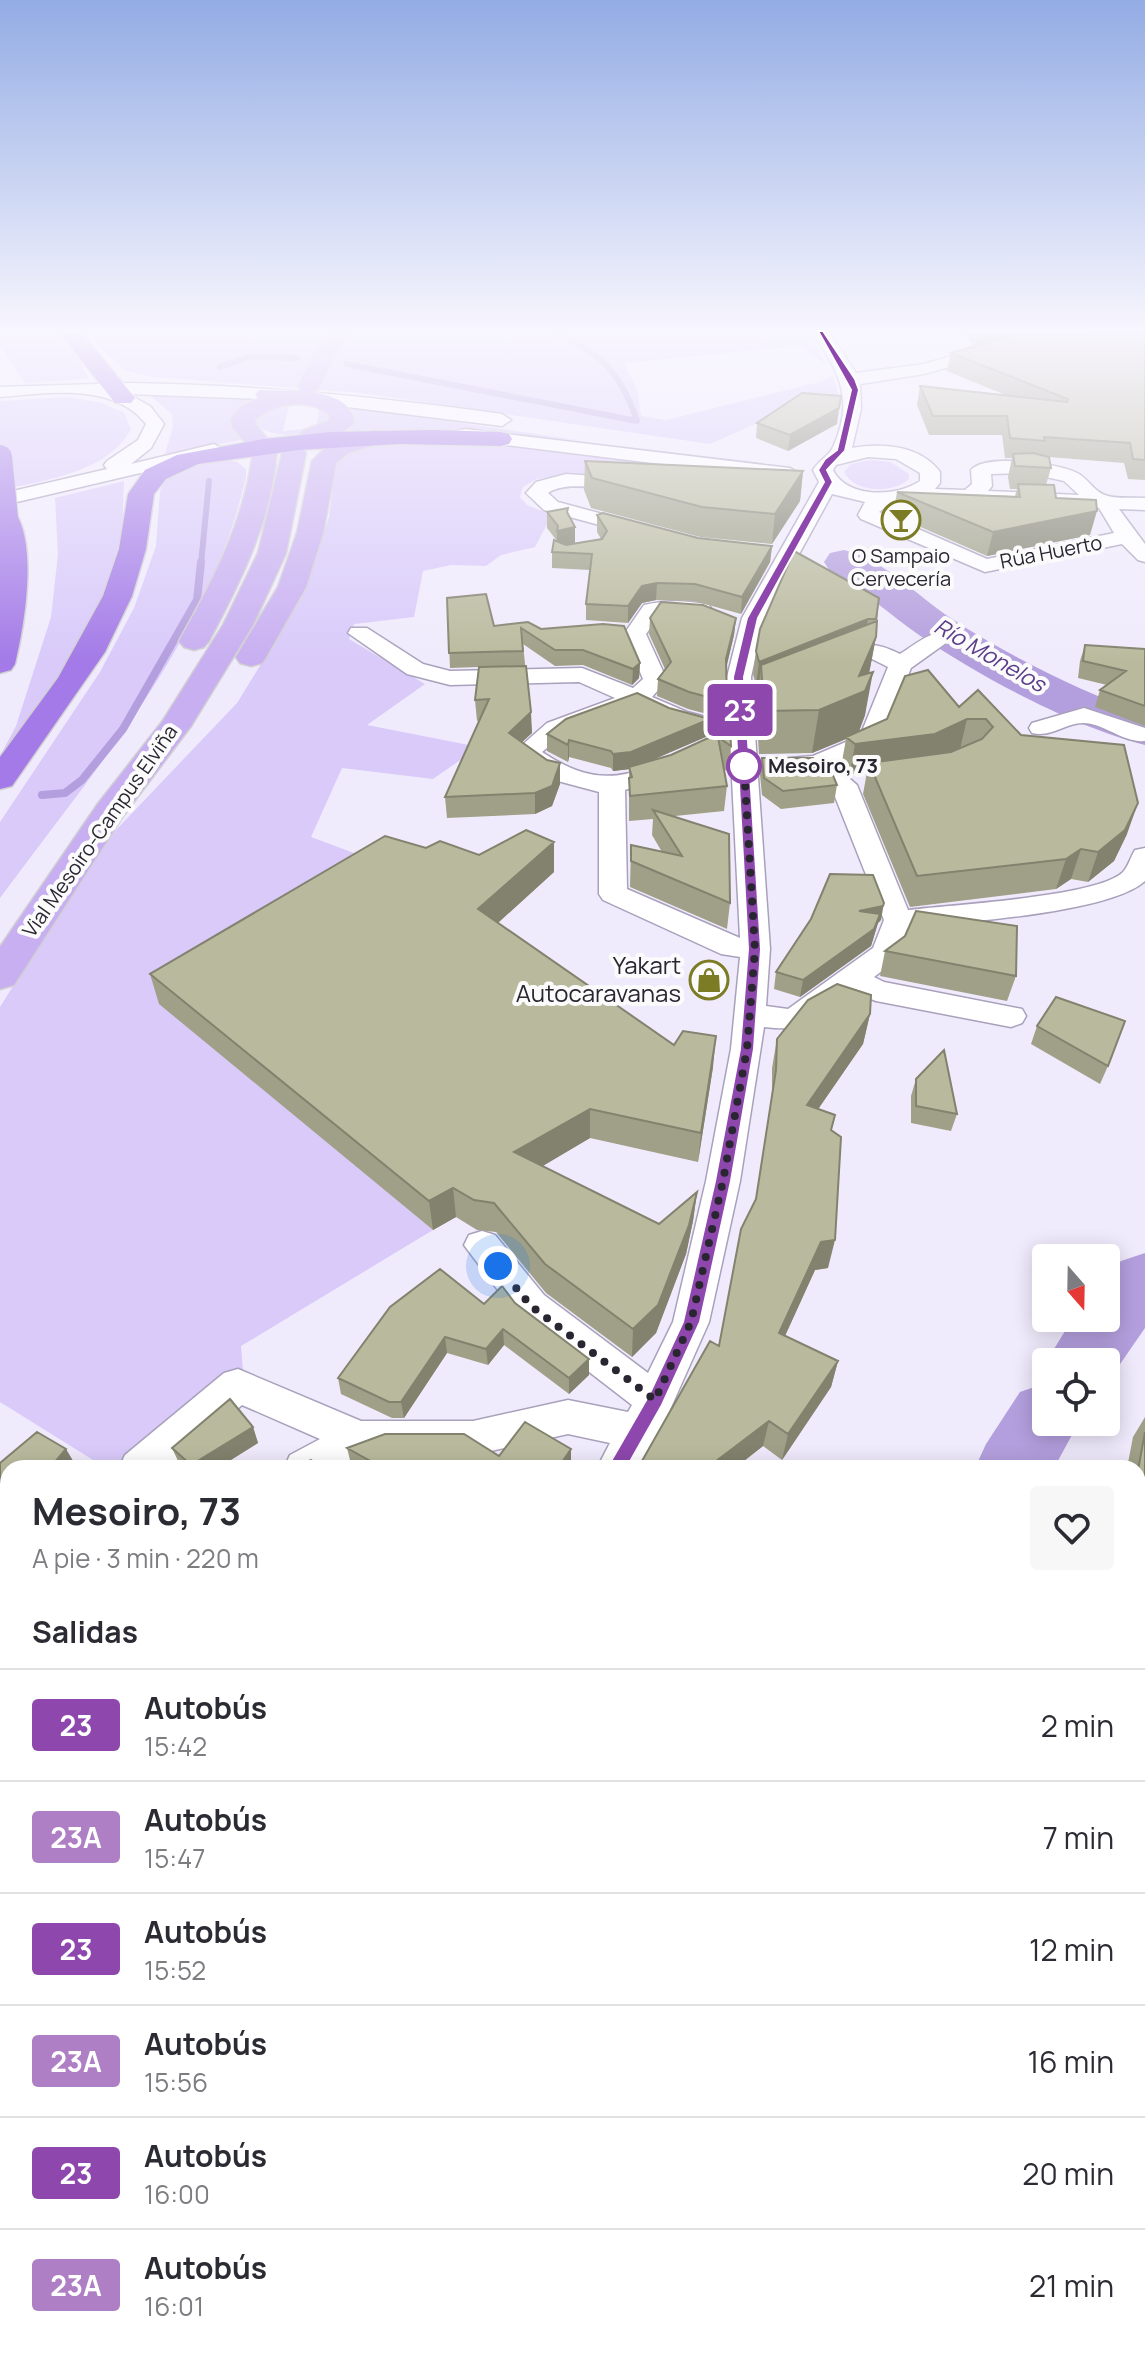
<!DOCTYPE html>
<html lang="es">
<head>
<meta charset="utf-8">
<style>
	:root { --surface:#fff; --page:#f7f7f7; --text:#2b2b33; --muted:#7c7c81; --line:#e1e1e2 }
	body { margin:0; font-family:Manrope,sans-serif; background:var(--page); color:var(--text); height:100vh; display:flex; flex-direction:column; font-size:30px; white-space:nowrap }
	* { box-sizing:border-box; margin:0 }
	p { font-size:26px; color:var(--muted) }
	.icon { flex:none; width:44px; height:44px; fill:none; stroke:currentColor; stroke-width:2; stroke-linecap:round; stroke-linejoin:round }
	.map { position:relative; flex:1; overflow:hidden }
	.side { position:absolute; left:0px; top:1460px; width:1146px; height:898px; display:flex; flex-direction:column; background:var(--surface); border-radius:24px 24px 0 0; box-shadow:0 4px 20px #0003 }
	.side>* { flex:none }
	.badge { padding:0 16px; border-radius:6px; font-size:28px; line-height:52px }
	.needle { width:52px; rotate:160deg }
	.tools { position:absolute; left:1032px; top:1244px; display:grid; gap:16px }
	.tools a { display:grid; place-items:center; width:88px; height:88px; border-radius:8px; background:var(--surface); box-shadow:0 4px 20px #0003; font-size:40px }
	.you { position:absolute; width:40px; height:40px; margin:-20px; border:6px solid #fff; border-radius:50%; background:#1a73e8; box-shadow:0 0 0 12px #1a73e833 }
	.map>.badge { position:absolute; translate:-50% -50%; box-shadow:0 0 0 4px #fff }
	h2 { padding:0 32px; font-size:30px; line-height:72px }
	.round { display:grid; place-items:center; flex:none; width:84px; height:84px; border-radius:8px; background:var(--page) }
	.head { display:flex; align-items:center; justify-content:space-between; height:136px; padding:0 32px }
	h1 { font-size:38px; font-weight:700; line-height:60px }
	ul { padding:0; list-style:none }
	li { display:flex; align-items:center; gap:24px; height:112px; padding:0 32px; border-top:2px solid var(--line) }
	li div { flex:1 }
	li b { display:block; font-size:30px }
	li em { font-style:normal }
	li .badge { min-width:88px; font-weight:700; text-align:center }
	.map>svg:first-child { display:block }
	.green { fill:#d9cafa; fill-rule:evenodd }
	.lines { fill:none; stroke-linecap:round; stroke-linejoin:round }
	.stream-far1 { stroke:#b49fde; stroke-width:6 }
	.stream { stroke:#b49fde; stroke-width:8 }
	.river { fill:#b49fde; fill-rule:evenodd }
	.minor-casing { stroke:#a9a1bc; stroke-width:3 }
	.major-casing { stroke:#d0cfd2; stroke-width:3 }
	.highway-casing { stroke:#d0cfd2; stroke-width:3 }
	.minor { fill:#fff; fill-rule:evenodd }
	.major { fill:#c8aff1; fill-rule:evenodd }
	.highway { fill:#a37ae7; fill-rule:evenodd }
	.highway-bridge-casing { stroke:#d0cfd2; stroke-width:26; stroke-linecap:butt }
	.highway-bridge { stroke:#a37ae7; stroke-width:24 }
	.wall { fill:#9fa087 }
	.shaded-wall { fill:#82826e }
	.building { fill:#b9ba9d; stroke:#82826e; stroke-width:2 }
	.line { fill:#8e47ad; stroke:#fff; stroke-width:2 }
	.walk { stroke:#2a2631; stroke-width:8; stroke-dasharray:0 14.4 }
	.stop-dot { fill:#fff; stroke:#8e47ad; stroke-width:4 }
	.labels { text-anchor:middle; stroke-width:8; stroke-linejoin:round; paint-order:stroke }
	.far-street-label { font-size:20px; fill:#2a2631; stroke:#fbfbfb }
	.far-poi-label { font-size:20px; fill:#2a2631; stroke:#fbfbfb }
	.far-stop-label { font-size:20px; font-weight:bold; fill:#2a2631; stroke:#fbfbfb; text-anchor:start }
	.far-water-label { font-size:22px; font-style:italic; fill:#5b3e8a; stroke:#fbfbfb }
	.poi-label { font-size:24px; fill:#2a2631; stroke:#fbfbfb; text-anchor:end }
</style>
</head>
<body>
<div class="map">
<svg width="1145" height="2357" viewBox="0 0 1145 2357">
	<rect width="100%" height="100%" fill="#f0ebfc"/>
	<path class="green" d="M0 332H56L73 351 89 379 25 383 0 347Z
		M83 332H807L827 365 800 346 624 363 637 389 641 416 666 420 823 381 832 375 840 400 802 403 710 444 361 393 152 377 124 370Z
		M151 396 258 399 240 409 230 419 236 435 246 439 165 454 173 427 172 414Z
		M68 397 102 403 124 413 131 429C109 472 43 481 0 490V401Z
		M290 403H314L330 410 332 421C312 437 277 440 255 425L253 420 269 407ZM289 405 320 406 316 428 283 431Z
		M351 407 584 441 467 430H348L354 416Z
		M435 442 515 447 773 478 562 475 537 479 523 487 520 497 527 505 552 515 535 547 501 555 486 566 451 565 423 571 414 617 354 624 349 639 425 684 367 725 479 747 433 779 342 768 311 837 389 866 160 1004 433 1230 241 1346 243 1371 119 1468H106L0 1402V1007L79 880 116 830 237 703 301 599 329 517 336 462C361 438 402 444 435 442Z
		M225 460 237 462 246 469V477C210 638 95 769 0 898V822L100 672 134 608 156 546 160 491 165 479 192 466Z
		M870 460 891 462 909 474V479C893 494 854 493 844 472L851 464Z
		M124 481 122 534 100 606 17 745 0 765V756L16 726 51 617 58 554 55 498Z"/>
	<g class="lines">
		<path class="stream-far1" d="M551 332C600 351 621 372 637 421
			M346 364 637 421
			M220 367 248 357 297 358
			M201 564 209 481"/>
		<path class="stream" d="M42 795 65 793 82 780 123 729 197 600 201 562"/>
		<path class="river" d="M844 550C885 560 917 596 952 619 1012 658 1079 690 1145 715V745C1074 727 980 677 919 635 889 614 862 589 830 571L824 562 830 553Z
			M1145 1253V1328L1107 1383 1106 1362H1046L1073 1318H1106V1277L1121 1261Z
			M1046 1383V1422H1079L1054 1468H975L986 1444 1020 1392Z
			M1138 2135 1145 2138V2251L1138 2248Z"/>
		<defs>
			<path id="minor" d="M812 332H829L856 373 924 364 993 344 999 345 1001 349 999 353 924 374 860 384 861 409 852 448C882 443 920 445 940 472V483L935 489 965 490 972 484 971 470C985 453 1061 463 1079 474 1089 480 1095 493 1108 496 1119 499 1133 497 1145 498V510L1119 509 1145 544V562L1138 560 1122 544 985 572 861 519 858 515 865 502 832 494 764 618 751 677 770 949 766 1006 788 1009 873 948 884 920 832 789 811 772 766 770 762 765 766 760 813 756 860 736 888 667 872 659 839 673H823L819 668 823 663C858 648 864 636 900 654 915 645 932 629 950 633L953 638 911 668 880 746 835 766 857 785 908 910C948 905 1098 897 1123 872 1128 867 1131 856 1135 850L1145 848V881C1110 913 961 922 909 928L896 960 874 977 884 982 1022 1009 1026 1016 1022 1023 1011 1027 876 1001 853 992C816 1019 813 1033 764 1027L740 1181 709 1322 669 1412 638 1468H597L610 1443 568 1434 473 1455H364L341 1468H284L290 1455 320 1439 242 1405 168 1468H119L125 1455 224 1373 238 1369 361 1421H473L568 1400 628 1412 632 1405 518 1317 464 1245 469 1235 482 1231 495 1235 544 1295 648 1373 673 1322 706 1181 731 1049 740 957 721 954 603 900 599 894V792L554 780 513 753 547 723 615 698 579 682 450 685 407 674 348 633 351 628H367L423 664 450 671 582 668 633 688 643 679 624 634 644 605C666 600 687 600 709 605L712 610 709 615 659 616 646 634 667 680 652 697 687 712 729 723 727 677 742 618 819 482 813 470C819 460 829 456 833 447 855 399 839 372 812 332ZM868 457 896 459 920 473V481C897 497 847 499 833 470L836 465ZM1028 473 1064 481 1079 495 988 491 992 486 991 474ZM914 499 1099 508 1114 533 987 559 879 512 891 503ZM636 707 669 722 730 739 740 938 627 889 625 790 681 771 685 766 681 761C667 757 657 763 645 768 606 784 575 774 542 752L565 733Z
				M130 383C255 385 378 397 502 414L511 420 502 426 290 400 128 394 150 406 164 424 151 448 131 464 214 444 224 450 221 454 0 506V494L107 469 104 465 107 461 138 440 146 424C114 382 46 393 0 397V387Z
				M465 429 790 468 800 474 790 480 458 439 456 435 458 431Z
				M566 474 638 479 641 483C626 499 573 476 548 493L558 502 647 526 650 530 647 534 640 536 544 510 526 493 536 482Z
				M1084 708 1145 728V741C1123 743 1104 723 1083 723 1065 723 1051 738 1032 733L1029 728 1032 723Z
				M60 2350H120L117 2357H57Z"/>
			<path id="major" d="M332 332H354L336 354 317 391 312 392C331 396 351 400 354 422 343 436 320 445 302 441L299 436 302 431 330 420 329 414C308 399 275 402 255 420L256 425 277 450C272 519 241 581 209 641L204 647 194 650 184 647 179 641C213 581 245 520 253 451L232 427 231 419 239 408 258 398 255 395 259 390 301 391 298 386 315 352Z
				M376 430 385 432 388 437 385 442 348 453 336 463 323 533 306 587 266 657 262 663 251 666 240 663 236 657 278 587 297 533 312 461 330 443Z
				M294 446 303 448 306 453 286 553 253 625 191 726 123 816 14 985 0 989V947L97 805 162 722 223 625 258 553 282 453 285 448Z"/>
			<path id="highway" d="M59 332H81L131 393 135 398 131 403H115Z
				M433 430 500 432 509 434 512 439 509 444 500 446 399 444 298 450 198 464 166 479 154 494 146 549 132 596 105 652 12 786 0 789V757L58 678 103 596 119 549 128 494 145 470 177 455 264 439 331 432Z
				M6 510 15 512C38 546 24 627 15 664L11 670 0 673V512Z"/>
		</defs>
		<use href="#minor" class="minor-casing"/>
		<use href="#major" class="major-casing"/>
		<use href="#highway" class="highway-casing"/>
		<use href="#minor" class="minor"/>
		<use href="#major" class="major"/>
		<use href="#highway" class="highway"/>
		<defs>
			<path id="highway-bridge" d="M0 457 6 518"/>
		</defs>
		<use href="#highway-bridge" class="highway-bridge-casing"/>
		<use href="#highway-bridge" class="highway-bridge"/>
	</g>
	<path class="wall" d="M962 332H1145V480L1128 479 1124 463 1049 457 1051 468 1046 485 1056 498 1090 535 987 556 893 515 897 492 1015 496 1017 489H1010L1008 477 1012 458H1005L1002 435H929L917 405 920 386 1008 396 947 371 951 353 974 346Z
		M757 423 837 424 788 451 756 438Z
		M585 461 803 471 800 501 772 544 700 537 591 508 584 490Z
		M568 508V514L575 527V543L565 545 601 539 597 532V515L698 538 772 546 770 562 741 614 694 601 656 600 642 603 628 623 586 620V604L590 570 552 568V552L557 541 547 528V512Z
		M447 598 494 626 541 629 640 663 639 678 632 685 583 665 555 666 523 644 532 733 522 742 560 784 552 806 535 814 447 818 445 797 480 720 477 721 475 700 479 667 450 668Z
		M879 598 876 637 869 673 865 715 859 731 959 707 1021 735 1127 834 1114 861 1088 882 1071 879 1056 889 910 907 863 794 867 772 850 774 841 767 846 739 812 753 759 754 756 707 759 685 756 686 753 674 756 651Z
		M650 618H736L734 635 726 669 727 702 726 719 688 709 657 696 658 679 665 669 649 634Z
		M1085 645 1145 649V726L1095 707 1100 690 1107 685 1078 678 1080 661Z
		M730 728 731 746 728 772 723 768 727 786 724 811 675 816 730 903 727 929 630 887 631 845 662 852 652 835 653 819 629 821V769L613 771 611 768 569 757 568 762 547 751V734L708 736 648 762 671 755Z
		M762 758 837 785 834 803 781 809 762 795 760 775Z
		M426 848 479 855 554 872 498 923 674 1045 713 1067 698 1162 590 1138 542 1166 659 1224 697 1192 693 1221 686 1254 656 1333 632 1357 546 1293 496 1232 477 1230 456 1217 433 1230 159 1004 150 974Z
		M881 920 878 923 871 946 800 997 774 989 776 972Z
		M885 951 1016 976 1007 1001 880 976Z
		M870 1014 863 1044 818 1109 832 1130 828 1268 815 1270 785 1336 838 1361 831 1387 782 1460 763 1446 735 1468H638L719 1346 756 1199 772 1099V1068L777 1039Z
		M1037 1026 1108 1066 1100 1084 1031 1044Z
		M916 1079 957 1114 951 1131 911 1123V1096Z
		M515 1303 589 1375 569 1394 504 1345 488 1365 447 1353 404 1418H392L341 1394 338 1378 484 1304Z
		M1145 1417V1949L1138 1946V1468H1127L1133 1437Z
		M253 1427 258 1443 218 1468H184L179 1463 172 1448Z
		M347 1448 499 1456 571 1449V1468H352Z"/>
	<path class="shaded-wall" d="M978 332H1009L1008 338 975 347Z
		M841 396 837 424 788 451 790 435Z
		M803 471 800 501 772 544 775 514Z
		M568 508V524L575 527V543L557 547V531Z
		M1097 511 1090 535 987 556 993 532Z
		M772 546 770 562 741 614 742 597Z
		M657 583 656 600 642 603 628 623V606L642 586Z
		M736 618 734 635 724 676 726 659Z
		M868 619 864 642 761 665 759 685 756 686 759 662Z
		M876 637 868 679 873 672 865 715 858 734 846 737V739L812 753 819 710 859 676Z
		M640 663 639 678 632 685 633 669Z
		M531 712 532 733 510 753 509 733Z
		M710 719 708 736 631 769 613 771V754Z
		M967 719 960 749 928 764 869 763 867 772 850 774 855 744Z
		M569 740V757L568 762V745Z
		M560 763V784L552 806 535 814V793Z
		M1138 803 1127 834 1114 861 1088 882 1098 852Z
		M554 842V872L480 939 478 909Z
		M1081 849 1071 879 1056 889 1066 859Z
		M884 903 881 920 878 923 871 946 800 997 803 980 859 911Z
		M870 1014 863 1044 801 1134 807 1105Z
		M716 1036 713 1067 698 1162 701 1133Z
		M590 1109V1138L516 1182 514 1152Z
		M453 1188 456 1217 433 1230 429 1201Z
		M697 1192 693 1221 686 1254 656 1333 632 1357 633 1329Z
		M835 1240 828 1268 815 1270 774 1360 779 1333 821 1242Z
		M503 1329 504 1345 488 1365 486 1349Z
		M445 1337 447 1353 404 1418 401 1402Z
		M589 1359V1375L569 1394V1378Z
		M838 1361 831 1387 782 1460 788 1434Z
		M769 1421 763 1446 735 1468H707Z
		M253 1427 258 1443 218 1468H192L191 1465Z
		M66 1449 75 1464 71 1468H50Z
		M571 1449V1468H558Z
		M8 1519V1545L0 1555V1528Z
		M8 1709V1738L0 1741V1712Z
		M0 2209 4 2210 8 2214V2223L0 2216Z
		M8 2327V2349L3 2357H0V2339Z
		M134 2351H145L150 2357H139Z"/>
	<path class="building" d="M1145 333V460L1133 459 1130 443 1044 437 1045 441 1010 438 1007 416H933L920 386 1067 402 1068 399 951 353 1013 336Z
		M802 393 841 396 839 408 790 435 757 423Z
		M1033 453 1049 457 1051 468 1015 466 1013 454Z
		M585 461 803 471 775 514 702 507 592 478Z
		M1018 484 1054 485 1056 498 1096 500 1097 511 993 532 897 492 1020 497Z
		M568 508 567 512 575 527 557 531 558 526 547 512Z
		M603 513 698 538 772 546 742 597 695 584 657 583 642 586 628 606 586 604 592 554 552 552 554 540 566 545 602 539 607 531 597 515Z
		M794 551 879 598 876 619H868L759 662 756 651 760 629Z
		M486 594 494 626 528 622 541 629 603 624 624 626 640 663 633 669 583 650H555L521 628 523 651 449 653 447 598Z
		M661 602 703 605 736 618 726 659 727 702 689 692 658 679 671 662 650 618Z
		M877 621 876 637 859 676 873 672 865 691 819 710 764 711 761 665Z
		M1085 645 1145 649V706L1100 690 1126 671 1083 661Z
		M526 666 531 712 509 733 547 760 560 763 552 786 535 793 445 797 489 699 475 700 479 667Z
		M928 670 959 707 978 690 1021 735 1124 745 1138 803 1125 830 1098 852 1081 849 1066 859 917 876 869 763 951 752 982 739 993 727 986 719H967L935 734 855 744 846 737 887 719 905 676Z
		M637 693 669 708 710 719 631 752 613 754 611 751 569 740 568 745 547 734 566 719Z
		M730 728 731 746 718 737 727 786 630 796 629 778 632 777 629 767 671 755Z
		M762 758H813L832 773 837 785 783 791 764 778Z
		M653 810 729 834 730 903 631 861V845L682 856Z
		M526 830 554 842 478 909 674 1045 683 1031 716 1036 701 1133 590 1109 514 1152 659 1224 697 1192 689 1225 658 1305 633 1329 545 1264 494 1203 474 1200 453 1188 429 1201 150 974 385 836 426 848 440 841 479 855Z
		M830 874 873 875 884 903 883 906 859 911 880 914 874 929 803 980 776 972 811 919Z
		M916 911 1017 926 1016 976 885 951 905 936Z
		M837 984 871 995 870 1014 807 1105 835 1115 831 1130 841 1137 835 1240 821 1242 779 1333 838 1361 788 1434 769 1421 707 1468H638L710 1341 719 1346 741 1229 756 1199 776 1070 777 1039 808 1000Z
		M1056 997 1125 1021 1108 1066 1037 1026Z
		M944 1050 957 1114 916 1106V1079Z
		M440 1269 484 1304 502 1286 515 1303 589 1359 569 1378 503 1329 486 1349 445 1337 401 1402H389L338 1378 390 1307Z
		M230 1399 253 1427 191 1465 172 1448Z
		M525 1422 571 1449 558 1468H383L347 1448 385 1434H464L499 1456Z
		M37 1432 66 1449 50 1468H8V1519L0 1528V1463Z
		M1145 1432V1683L1138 1681V1470Z
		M311 1460 323 1468H290Z
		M1058 1463 1071 1468H1057Z
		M8 1563V1709L0 1712V1565Z
		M1145 1683V1926L1138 1923V1729Z
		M8 2059V2130L0 2124V2072Z
		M0 2216 8 2223V2327L0 2339Z
		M134 2351 139 2357H131Z"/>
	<linearGradient id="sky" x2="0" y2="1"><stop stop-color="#93ace4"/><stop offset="0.5" stop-color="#f8f6fe"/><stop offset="1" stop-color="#f8f6fe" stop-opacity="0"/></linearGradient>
	<rect width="1145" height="662" fill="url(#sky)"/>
	<path class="line" d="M818 331H823L855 379 859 390 845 451 827 470 833 482 758 618 744 677 761 949 754 1049 731 1181 700 1322 662 1405 623 1474 617 1476 610 1474 607 1468 649 1395 683 1322 715 1181 740 1049 748 949 733 677 747 618 824 482 818 470 825 459 837 450 851 390Z"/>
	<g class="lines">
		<path class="walk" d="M498 1266 531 1306 655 1400 691 1322 723 1181 747 1049 755 949 744 766"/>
	</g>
	<defs>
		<symbol id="bar-ring" viewBox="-11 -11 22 22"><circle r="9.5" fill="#fbfbfb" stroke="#7c7c24" stroke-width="1.5"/><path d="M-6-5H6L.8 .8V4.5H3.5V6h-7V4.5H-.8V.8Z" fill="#7c7c24"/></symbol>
		<symbol id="shop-ring" viewBox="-11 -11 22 22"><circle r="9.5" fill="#fbfbfb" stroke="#7c7c24" stroke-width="1.5"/><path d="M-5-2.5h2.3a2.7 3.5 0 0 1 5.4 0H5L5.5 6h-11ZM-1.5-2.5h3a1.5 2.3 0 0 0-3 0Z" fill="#7c7c24"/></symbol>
	</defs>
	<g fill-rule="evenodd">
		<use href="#bar-ring" x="879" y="498" width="44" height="44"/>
		<use href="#shop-ring" x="687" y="958" width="44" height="44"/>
	</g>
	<circle class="stop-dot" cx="744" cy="766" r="16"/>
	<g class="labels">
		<g class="far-street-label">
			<text transform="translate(1051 552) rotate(-11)" y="7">Rúa Huerto</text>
			<text transform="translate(100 831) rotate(-55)" y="7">Vial Mesoiro-Campus Elviña</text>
		</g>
		<g class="far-poi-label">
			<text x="901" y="563">O Sampaio<tspan x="901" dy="23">Cervecería</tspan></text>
		</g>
		<g class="far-stop-label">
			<text x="768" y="773">Mesoiro, 73</text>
		</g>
		<g class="far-water-label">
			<text transform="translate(990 655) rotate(30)" y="8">Río Monelos</text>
		</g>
		<g class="poi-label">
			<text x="681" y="974">Yakart<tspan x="681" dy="28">Autocaravanas</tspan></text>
		</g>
	</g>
</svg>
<div class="tools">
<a><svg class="needle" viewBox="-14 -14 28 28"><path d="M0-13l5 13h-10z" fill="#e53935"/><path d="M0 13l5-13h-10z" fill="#7c7c81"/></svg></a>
<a><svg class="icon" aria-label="locate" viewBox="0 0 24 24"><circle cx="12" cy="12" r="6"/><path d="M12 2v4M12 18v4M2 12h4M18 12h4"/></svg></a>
</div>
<div class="you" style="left:498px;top:1266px"></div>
<b class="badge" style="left:740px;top:710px;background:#8e47ad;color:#fff">23</b>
<section class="side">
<div class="head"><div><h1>Mesoiro, 73</h1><p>A pie · 3 min · 220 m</p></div><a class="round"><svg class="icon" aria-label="heart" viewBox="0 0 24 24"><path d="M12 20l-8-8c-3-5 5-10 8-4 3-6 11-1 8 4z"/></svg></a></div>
<h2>Salidas</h2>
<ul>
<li><span class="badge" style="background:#8e47ad;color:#fff">23</span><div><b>Autobús</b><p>15:42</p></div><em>2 min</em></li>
<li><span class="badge" style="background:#ae7fc5;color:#fff">23A</span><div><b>Autobús</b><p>15:47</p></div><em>7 min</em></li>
<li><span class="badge" style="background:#8e47ad;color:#fff">23</span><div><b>Autobús</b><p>15:52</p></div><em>12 min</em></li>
<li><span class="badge" style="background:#ae7fc5;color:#fff">23A</span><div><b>Autobús</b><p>15:56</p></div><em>16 min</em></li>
<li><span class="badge" style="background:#8e47ad;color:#fff">23</span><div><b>Autobús</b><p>16:00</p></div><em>20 min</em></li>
<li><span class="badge" style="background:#ae7fc5;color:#fff">23A</span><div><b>Autobús</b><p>16:01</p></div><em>21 min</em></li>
</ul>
</section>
</div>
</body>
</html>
